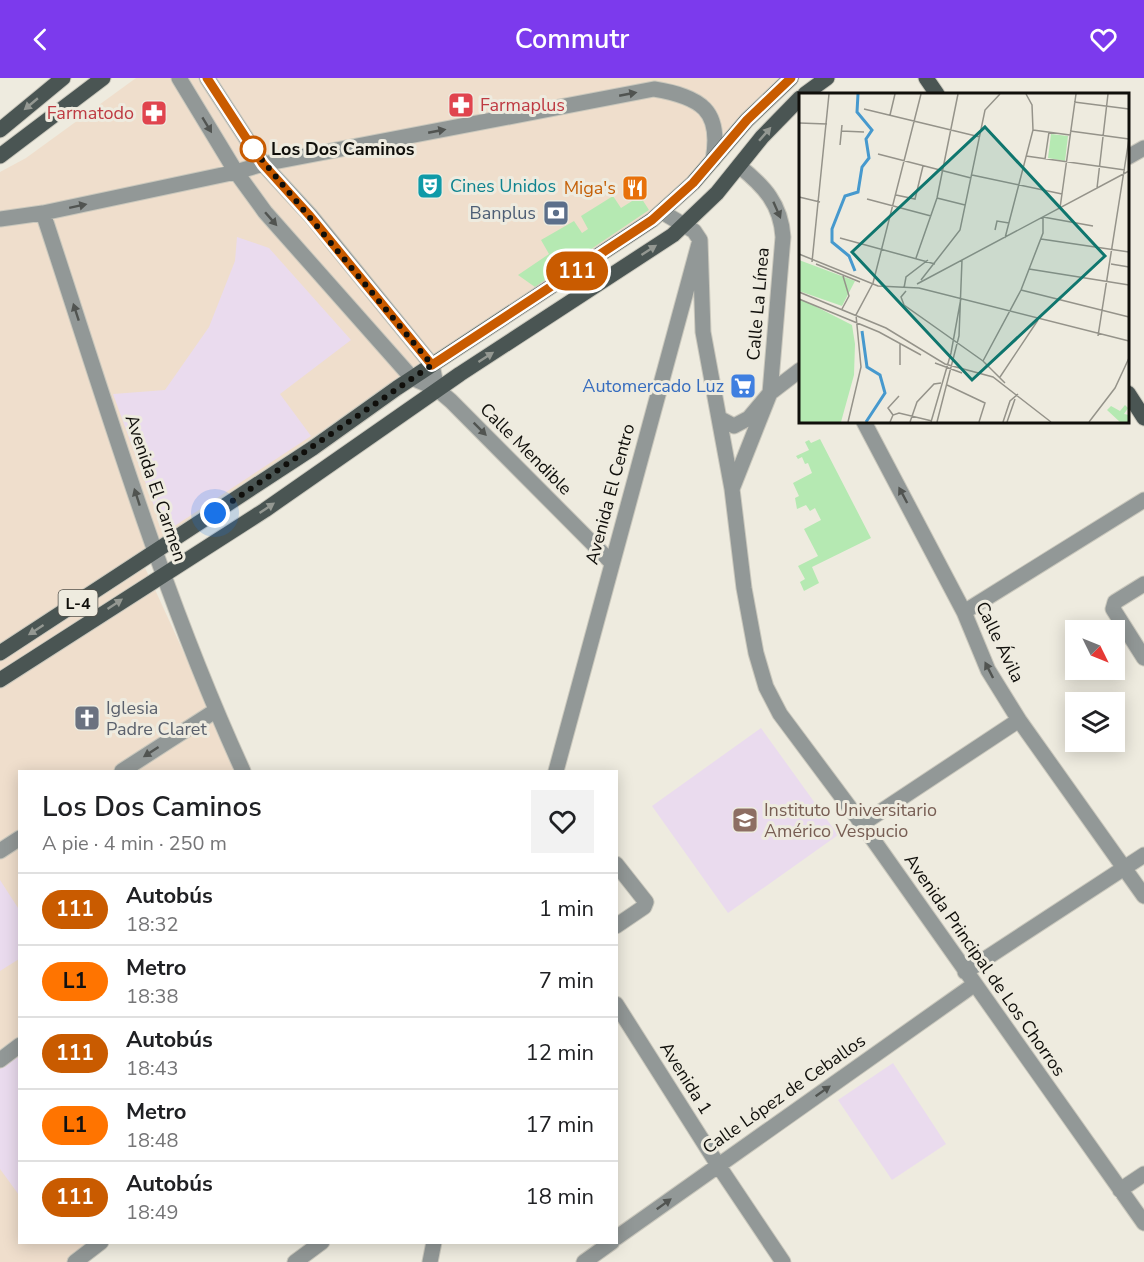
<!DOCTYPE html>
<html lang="es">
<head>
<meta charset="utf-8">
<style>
	:root { --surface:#fff; --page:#f2f2f2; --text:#202124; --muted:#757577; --line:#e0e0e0; --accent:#7c3aed }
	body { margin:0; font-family:"Nunito Sans",sans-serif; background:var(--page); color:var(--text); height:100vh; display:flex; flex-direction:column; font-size:22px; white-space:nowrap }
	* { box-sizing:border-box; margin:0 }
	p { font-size:20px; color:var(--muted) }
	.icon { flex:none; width:33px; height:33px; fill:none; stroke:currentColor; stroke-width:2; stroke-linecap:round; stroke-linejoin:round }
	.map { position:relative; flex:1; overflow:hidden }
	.sheet { position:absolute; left:18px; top:692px; width:600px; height:474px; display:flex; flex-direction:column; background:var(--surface); border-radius:0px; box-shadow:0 3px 15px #0003 }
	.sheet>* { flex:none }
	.badge { padding:0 12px; border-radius:20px; font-size:21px; line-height:39px }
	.needle { width:39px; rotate:133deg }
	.tools { position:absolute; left:1065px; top:542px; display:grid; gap:12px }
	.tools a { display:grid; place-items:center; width:60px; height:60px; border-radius:0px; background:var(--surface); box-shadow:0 3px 15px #0003; font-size:30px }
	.you { position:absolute; width:30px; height:30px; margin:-15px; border:4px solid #fff; border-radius:50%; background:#1a73e8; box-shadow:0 0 0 9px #1a73e833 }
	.map>.badge { position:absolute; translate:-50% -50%; box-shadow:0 0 0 3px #fff }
	.round { display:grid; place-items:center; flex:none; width:63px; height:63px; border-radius:0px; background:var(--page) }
	.headline { display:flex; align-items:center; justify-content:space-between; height:102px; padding:0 24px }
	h1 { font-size:28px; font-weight:600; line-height:45px }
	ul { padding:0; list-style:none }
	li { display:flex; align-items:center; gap:18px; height:72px; padding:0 24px; border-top:2px solid var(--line) }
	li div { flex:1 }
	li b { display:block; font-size:22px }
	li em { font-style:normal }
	li .badge { min-width:66px; font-weight:700; text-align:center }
	header { display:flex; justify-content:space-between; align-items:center; height:78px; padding:0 24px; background:var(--accent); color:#fff; font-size:27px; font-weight:600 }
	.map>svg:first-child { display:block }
	.commercial { fill:#efdecc }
	.education { fill:#eadbee }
	.green { fill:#b5e9b2 }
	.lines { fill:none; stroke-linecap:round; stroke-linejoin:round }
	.minor-casing { stroke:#cac8bd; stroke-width:17 }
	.major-casing { stroke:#cac8bd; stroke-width:17 }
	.minor { stroke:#929897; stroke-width:15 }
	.major { stroke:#4a5553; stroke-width:15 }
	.oneway { fill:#515451 }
	.oneway2 { fill:#949892 }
	.line-casing { stroke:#fff; stroke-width:14 }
	.line { stroke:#c95b00; stroke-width:9 }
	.walk { stroke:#100f0b; stroke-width:6; stroke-dasharray:0 10.8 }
	.stop-dot { fill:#fff; stroke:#c95b00; stroke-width:3 }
	.labels { text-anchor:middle; stroke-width:6; stroke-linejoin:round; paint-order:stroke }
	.shield { fill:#eeebdf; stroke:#53514b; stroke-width:1.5 }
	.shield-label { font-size:16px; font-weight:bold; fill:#100f0b }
	.health-label { font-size:18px; fill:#be3a42; stroke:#eeebdf; text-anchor:start }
	.stop-label { font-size:18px; font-weight:bold; fill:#100f0b; stroke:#eeebdf; text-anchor:start }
	.culture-label { font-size:18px; fill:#0d838f; stroke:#eeebdf; text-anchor:start }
	.food-label { font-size:18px; fill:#c56008; stroke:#eeebdf; text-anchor:end }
	.service-label { font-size:18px; fill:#4e5e75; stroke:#eeebdf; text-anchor:end }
	.street-label { font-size:18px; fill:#100f0b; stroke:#eeebdf }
	.shop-label { font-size:18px; fill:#366cbe; stroke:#eeebdf; text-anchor:end }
	.worship-label { font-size:18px; fill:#5b616d; stroke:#eeebdf; text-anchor:start }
	.education-label { font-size:18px; fill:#785e54; stroke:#eeebdf; text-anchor:start }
	.inset-river { fill:none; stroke:#4699ce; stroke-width:3 }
	.inset-road { fill:none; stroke:#95938a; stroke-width:1.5 }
	.view { fill:#0f766e; fill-opacity:0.15; stroke:#0f766e; stroke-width:3 }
	.inset-edge { fill:none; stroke:#100f0b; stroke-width:3 }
</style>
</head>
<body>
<header><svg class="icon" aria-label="back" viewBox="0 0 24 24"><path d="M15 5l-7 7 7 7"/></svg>Commutr<svg class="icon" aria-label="heart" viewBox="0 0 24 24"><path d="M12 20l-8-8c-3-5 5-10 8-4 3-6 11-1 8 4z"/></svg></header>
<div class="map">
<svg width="1144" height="1184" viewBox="0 0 1144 1184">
	<rect width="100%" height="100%" fill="#eeebdf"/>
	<path class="commercial" d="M136 0H782L656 134 387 307 141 481 238 693H20V1164H94L69 1184H0V94L26 80Z"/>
	<path class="education" d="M237 159 269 170 351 262 280 316 311 358 164 455 113 316 165 312 209 249 235 183Z
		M761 650 838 757 728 835 652 728Z
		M0 802 20 833 19 881 0 893Z
		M19 976V1117L0 1091V991Z
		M893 985 946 1066 892 1102 838 1022Z"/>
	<path class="green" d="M613 118 621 130 640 118 649 132 535 209 518 197 549 176 541 162 574 143 582 155 588 151 581 138Z
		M820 361 871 460 812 489 819 505 804 513 800 504 805 501 798 488 818 478 804 451 821 442 815 430 810 433 806 427 797 431 795 420 799 418 793 405 812 395 808 385 805 386 802 379 798 381 796 378 809 372 805 364 809 362 811 365Z"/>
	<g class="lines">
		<defs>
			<path id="minor" d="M179 0 236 94 265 134 412 300 437 311 451 323 612 485
				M207 0 263 86 311 138 432 287 437 311
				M1128 79 1144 70
				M43 135C105 322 161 514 243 693
				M0 141 43 135 236 94 263 86 654 11C701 19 722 32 713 82
				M700 162 703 254 732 411 744 510 756 575 766 609 780 636 862 746 1144 1145
				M719 340 734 348 749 340 770 315 800 292
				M864 344 964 534 988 592 1019 642 1144 818
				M732 411 770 315 783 159C781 126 764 108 739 88
				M1144 506 1115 524 1113 531 1144 580
				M964 534 1144 422
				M122 693 215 633
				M556 693 700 162 694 153 662 134
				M862 746 1019 642
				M0 773 20 760
				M616 786 646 824 644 829 616 848
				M965 894 1144 777
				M616 926 718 1087 783 1184
				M0 982 20 967
				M1120 1112 1144 1096
				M616 1160 975 906
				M75 1184 101 1164
				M295 1184 322 1164
				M430 1184 434 1164
				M584 1184 612 1164"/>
			<path id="major" d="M926 0 937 16
				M805 16 827 0
				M0 52 63 0
				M0 78 103 0
				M1128 315 1144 340
				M0 575 313 370 397 310 652 142 693 105 747 42 791 0
				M0 602 265 432 460 296 673 157 717 115 762 59 800 20"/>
		</defs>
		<use href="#minor" class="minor-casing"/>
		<use href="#major" class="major-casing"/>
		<use href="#minor" class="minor"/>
		<use href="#major" class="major"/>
	</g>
	<defs><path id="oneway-solid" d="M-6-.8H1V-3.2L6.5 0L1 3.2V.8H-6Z" transform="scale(1.5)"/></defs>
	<g class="oneway">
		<use href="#oneway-solid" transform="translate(628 16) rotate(-11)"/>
		<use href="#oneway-solid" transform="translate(207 47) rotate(59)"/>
		<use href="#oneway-solid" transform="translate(437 53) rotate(-11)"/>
		<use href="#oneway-solid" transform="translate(78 128) rotate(-12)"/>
		<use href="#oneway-solid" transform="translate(777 132) rotate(66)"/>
		<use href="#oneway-solid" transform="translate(271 141) rotate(49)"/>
		<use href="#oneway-solid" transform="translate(76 234) rotate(-108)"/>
		<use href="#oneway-solid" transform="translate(480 351) rotate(45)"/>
		<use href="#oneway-solid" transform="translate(903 417) rotate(-118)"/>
		<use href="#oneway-solid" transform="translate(137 419) rotate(-108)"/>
		<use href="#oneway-solid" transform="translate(989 592) rotate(-117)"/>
		<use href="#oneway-solid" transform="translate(151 674) rotate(147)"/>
		<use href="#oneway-solid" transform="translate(823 1013) rotate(-35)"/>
		<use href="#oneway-solid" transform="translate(664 1126) rotate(-36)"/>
	</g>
	<g class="oneway2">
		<use href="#oneway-solid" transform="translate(31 26) rotate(140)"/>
		<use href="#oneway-solid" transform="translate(765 56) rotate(-49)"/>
		<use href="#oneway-solid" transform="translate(649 172) rotate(-33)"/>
		<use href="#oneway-solid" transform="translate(486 279) rotate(-33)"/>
		<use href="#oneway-solid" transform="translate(267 430) rotate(-34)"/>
		<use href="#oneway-solid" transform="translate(115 526) rotate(-34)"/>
		<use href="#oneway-solid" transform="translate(36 552) rotate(147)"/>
	</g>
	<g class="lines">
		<defs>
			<path id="line" d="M207 0 263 86 310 138 432 287 652 142 693 105 747 42 791 0"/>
		</defs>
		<use href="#line" class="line-casing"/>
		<use href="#line" class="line"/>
		<path class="walk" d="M215 435 432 287 253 71"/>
	</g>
	<defs>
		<symbol id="pharmacy-square" viewBox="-11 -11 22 22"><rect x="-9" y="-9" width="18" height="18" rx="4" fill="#e0444e" stroke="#eeebdf"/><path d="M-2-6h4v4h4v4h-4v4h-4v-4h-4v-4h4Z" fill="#fff"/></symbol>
		<symbol id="theatre-square" viewBox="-11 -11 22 22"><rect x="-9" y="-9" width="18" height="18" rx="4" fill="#0f9aa8" stroke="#eeebdf"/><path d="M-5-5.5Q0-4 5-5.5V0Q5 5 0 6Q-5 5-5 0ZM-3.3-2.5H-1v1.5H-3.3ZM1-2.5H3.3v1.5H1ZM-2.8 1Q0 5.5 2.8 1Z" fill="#fff"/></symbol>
		<symbol id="restaurant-square" viewBox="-11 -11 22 22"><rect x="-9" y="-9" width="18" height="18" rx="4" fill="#e8710a" stroke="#eeebdf"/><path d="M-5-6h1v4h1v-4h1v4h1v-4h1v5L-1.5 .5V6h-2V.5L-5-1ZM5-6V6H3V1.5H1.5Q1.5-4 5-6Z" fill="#fff"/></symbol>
		<symbol id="bank-square" viewBox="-11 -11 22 22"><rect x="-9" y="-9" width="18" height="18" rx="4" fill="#5c6f8a" stroke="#eeebdf"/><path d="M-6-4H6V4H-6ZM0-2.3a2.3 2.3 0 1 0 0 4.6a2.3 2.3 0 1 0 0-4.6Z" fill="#fff"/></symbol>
		<symbol id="supermarket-square" viewBox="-11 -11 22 22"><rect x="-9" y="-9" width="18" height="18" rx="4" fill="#3f7fe0" stroke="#eeebdf"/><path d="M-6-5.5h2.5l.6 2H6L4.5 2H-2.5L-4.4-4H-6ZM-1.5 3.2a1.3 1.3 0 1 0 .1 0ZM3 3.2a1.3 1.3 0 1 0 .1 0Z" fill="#fff"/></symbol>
		<symbol id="church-square" viewBox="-11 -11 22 22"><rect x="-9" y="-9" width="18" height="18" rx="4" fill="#6b7280" stroke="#eeebdf"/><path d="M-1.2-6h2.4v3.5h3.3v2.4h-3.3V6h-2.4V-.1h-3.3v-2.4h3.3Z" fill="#fff"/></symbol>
		<symbol id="university-square" viewBox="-11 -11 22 22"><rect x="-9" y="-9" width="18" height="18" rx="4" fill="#8d6e63" stroke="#eeebdf"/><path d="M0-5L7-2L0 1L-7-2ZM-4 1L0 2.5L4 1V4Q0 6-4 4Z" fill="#fff"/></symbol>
	</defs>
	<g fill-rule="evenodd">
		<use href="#pharmacy-square" x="446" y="12" width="30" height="30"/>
		<use href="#pharmacy-square" x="139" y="20" width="30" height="30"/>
		<use href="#theatre-square" x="415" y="93" width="30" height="30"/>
		<use href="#restaurant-square" x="620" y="95" width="30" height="30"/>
		<use href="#bank-square" x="541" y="120" width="30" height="30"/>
		<use href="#supermarket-square" x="728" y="293" width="30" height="30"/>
		<use href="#church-square" x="72" y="625" width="30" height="30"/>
		<use href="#university-square" x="730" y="727" width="30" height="30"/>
	</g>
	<circle class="stop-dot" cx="253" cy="71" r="12"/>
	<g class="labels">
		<rect class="shield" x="58.5" y="512" width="39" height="26" rx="4.5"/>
		<g class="shield-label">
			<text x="78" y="531">L-4</text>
		</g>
		<g class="health-label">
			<text x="480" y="33">Farmaplus</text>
			<text x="134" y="41" text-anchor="end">Farmatodo</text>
		</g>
		<g class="stop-label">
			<text x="271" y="77">Los Dos Caminos</text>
		</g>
		<g class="culture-label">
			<text x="450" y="114">Cines Unidos</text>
		</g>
		<g class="food-label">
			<text x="616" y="116">Miga's</text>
		</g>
		<g class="service-label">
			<text x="536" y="141">Banplus</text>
		</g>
		<g class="street-label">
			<text transform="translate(758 226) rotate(-85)" y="6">Calle La Línea</text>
			<text transform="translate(526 371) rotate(45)" y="6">Calle Mendible</text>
			<text transform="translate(156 410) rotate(71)" y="6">Avenida El Carmen</text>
			<text transform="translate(610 416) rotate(-75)" y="6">Avenida El Centro</text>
			<text transform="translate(1000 564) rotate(64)" y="6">Calle Ávila</text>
			<text transform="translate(985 887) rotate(55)" y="6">Avenida Principal de Los Chorros</text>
			<text transform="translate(686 1000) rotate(58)" y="6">Avenida 1</text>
			<text transform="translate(784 1016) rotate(-35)" y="6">Calle López de Ceballos</text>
		</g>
		<g class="shop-label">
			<text x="724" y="314">Automercado Luz</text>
		</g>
		<g class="worship-label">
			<text x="106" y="636">Iglesia<tspan x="106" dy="21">Padre Claret</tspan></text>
		</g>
		<g class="education-label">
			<text x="764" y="738">Instituto Universitario<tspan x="764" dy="21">Américo Vespucio</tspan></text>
		</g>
	</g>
	<g transform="translate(799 15)">
		<rect width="330" height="330" fill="#eeebdf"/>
		<path d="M252 41 269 43 266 68 249 65ZM0 167 56 188 43 213 0 198ZM0 205 53 232 56 251 55 282 42 329H0ZM326 312 329 315 325 321 330 322V329H321L308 317 312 313 321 318Z" fill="#b5e9b2"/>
		<path class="inset-river" d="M56 178 50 163 33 149V136L46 103 59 99 63 74 70 65 67 46 73 37 58 19 59 1M63 238 68 274 81 282 86 300 67 329"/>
		<path class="inset-road" d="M275 9 330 16M65 16 181 44M91 22 96 1M0 30 28 31M234 37 271 42M42 38 65 39M271 38 330 46M41 52 43 32M79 61 172 85M227 63 326 77M246 66 250 39M173 82 263 101M298 95 309 1M97 102 116 106 124 73M0 104 21 109M138 105 166 112M68 106 132 123M261 115 277 1M244 124 294 133M196 137 198 128 210 130M41 145 136 171M206 145 234 37 233 12 227 1M242 146 330 159M0 161 79 193 120 195 330 248M117 165 138 105 159 1M13 169 30 1M17 171 61 189M312 171 330 174M230 176 330 192M122 187 161 137 186 17 201 1M118 191 330 78M105 195 107 184 129 167M222 197 330 224M107 198 102 204 105 212 184 268 206 290M0 199 87 235 146 271 194 284 252 329M0 206 80 239 122 262M43 216 50 203 44 183M299 243 330 46M101 251V272M184 268 222 197 244 140V124M136 270 163 280M201 284 239 227M148 292 186 310 180 329M94 322 89 315 100 303M49 329 62 274 57 222 74 190 122 1M91 329 94 322 100 320 133 328M111 329 118 309 135 291 142 290M132 329 152 260 162 205M138 329 160 243 163 167M204 329 211 308 219 301M208 329 216 306M290 329 316 295 330 265"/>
		<path class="view" d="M186 34 306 163 173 287 53 159Z"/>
		<rect width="330" height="330" class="inset-edge"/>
	</g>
</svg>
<div class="tools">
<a><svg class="needle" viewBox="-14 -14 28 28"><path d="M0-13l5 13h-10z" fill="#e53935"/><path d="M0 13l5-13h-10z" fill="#757577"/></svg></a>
<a><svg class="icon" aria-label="layers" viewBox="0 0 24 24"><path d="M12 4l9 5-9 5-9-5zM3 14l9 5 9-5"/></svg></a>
</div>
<div class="you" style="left:215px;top:435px"></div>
<b class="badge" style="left:577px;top:193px;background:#c95b00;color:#fff">111</b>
<section class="sheet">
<div class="headline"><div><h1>Los Dos Caminos</h1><p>A pie · 4 min · 250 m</p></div><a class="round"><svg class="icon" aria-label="heart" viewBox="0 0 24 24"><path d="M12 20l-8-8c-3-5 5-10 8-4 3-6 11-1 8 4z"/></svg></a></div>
<ul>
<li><span class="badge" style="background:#c95b00;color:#fff">111</span><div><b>Autobús</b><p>18:32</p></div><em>1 min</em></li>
<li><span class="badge" style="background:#ff7400;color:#111">L1</span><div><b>Metro</b><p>18:38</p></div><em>7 min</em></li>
<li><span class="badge" style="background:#c95b00;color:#fff">111</span><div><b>Autobús</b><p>18:43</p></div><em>12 min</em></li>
<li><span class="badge" style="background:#ff7400;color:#111">L1</span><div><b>Metro</b><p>18:48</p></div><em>17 min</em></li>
<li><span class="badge" style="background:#c95b00;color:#fff">111</span><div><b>Autobús</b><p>18:49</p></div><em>18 min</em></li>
</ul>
</section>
</div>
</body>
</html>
